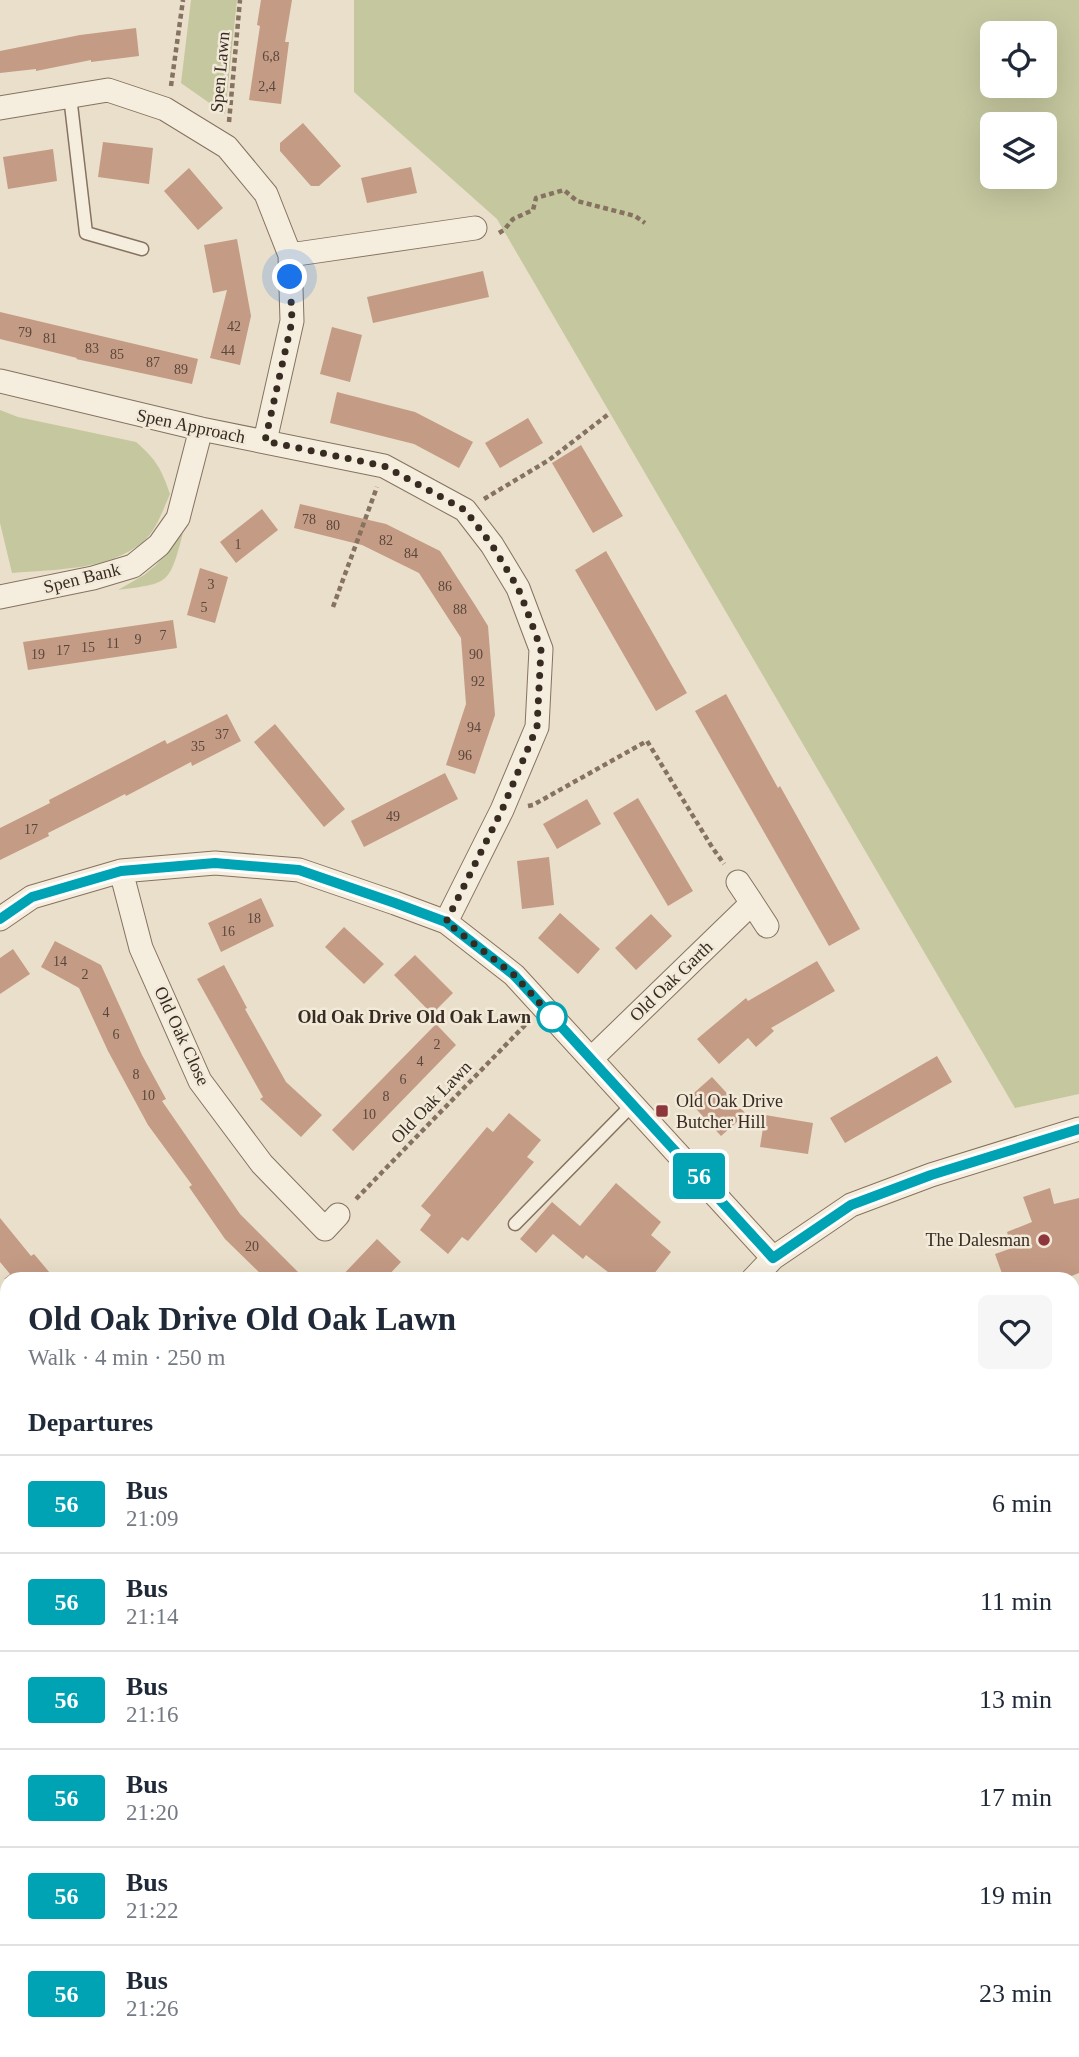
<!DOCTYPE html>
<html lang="en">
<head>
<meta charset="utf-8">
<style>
	:root { --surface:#fff; --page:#f6f6f7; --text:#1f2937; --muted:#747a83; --line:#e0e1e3 }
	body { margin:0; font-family:"Times New Roman",serif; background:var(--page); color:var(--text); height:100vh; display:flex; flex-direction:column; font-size:26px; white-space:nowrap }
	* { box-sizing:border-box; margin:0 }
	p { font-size:23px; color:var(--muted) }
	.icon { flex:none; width:38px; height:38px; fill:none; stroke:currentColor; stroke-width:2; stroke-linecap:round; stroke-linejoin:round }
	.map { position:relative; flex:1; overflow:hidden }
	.drawer { position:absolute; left:0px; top:1272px; width:1080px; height:786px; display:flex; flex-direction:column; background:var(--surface); border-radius:21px 21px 0 0; box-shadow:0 7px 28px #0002 }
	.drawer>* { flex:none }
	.badge { padding:0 14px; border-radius:5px; font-size:24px; line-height:46px }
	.fabs { position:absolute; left:980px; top:21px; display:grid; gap:14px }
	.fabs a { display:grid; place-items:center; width:77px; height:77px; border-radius:10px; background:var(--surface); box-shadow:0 7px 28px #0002; font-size:35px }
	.you { position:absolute; width:35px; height:35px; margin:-18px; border:5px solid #fff; border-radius:50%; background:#1a73e8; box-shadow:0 0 0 10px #1a73e833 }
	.map>.badge { position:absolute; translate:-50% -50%; box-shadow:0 0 0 4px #fff }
	h2 { padding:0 28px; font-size:26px; line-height:63px }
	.round { display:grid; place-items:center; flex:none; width:74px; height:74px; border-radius:10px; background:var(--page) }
	.head { display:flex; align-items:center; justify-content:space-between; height:119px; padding:0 28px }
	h1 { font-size:33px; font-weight:800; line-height:52px }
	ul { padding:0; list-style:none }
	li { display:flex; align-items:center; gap:21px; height:98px; padding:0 28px; border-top:2px solid var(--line) }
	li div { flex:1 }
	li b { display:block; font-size:26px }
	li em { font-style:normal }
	li .badge { min-width:77px; font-weight:700; text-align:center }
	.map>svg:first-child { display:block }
	.green { fill:#c5c79f; fill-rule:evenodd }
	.building { fill:#c49b85 }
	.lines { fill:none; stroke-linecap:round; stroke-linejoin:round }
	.service-casing { stroke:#857260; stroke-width:15 }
	.minor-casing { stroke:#857260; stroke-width:25 }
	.tertiary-casing { stroke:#857260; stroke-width:31 }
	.path { stroke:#857260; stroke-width:4.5; stroke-dasharray:5 3.5; stroke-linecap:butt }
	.service { stroke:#f5eddd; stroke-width:12 }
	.minor { stroke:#f5eddd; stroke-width:23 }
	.tertiary { stroke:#f5eddd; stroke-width:28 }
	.line-casing { stroke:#fff; stroke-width:16 }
	.line { stroke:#00a3b4; stroke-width:10 }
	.walk { stroke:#372b22; stroke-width:7; stroke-dasharray:0 12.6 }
	.stop-dot { fill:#fff; stroke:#00a3b4; stroke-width:3.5 }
	.poi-dot { fill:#8d373d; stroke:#f2e9d9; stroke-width:2.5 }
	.labels { text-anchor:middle; stroke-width:5; stroke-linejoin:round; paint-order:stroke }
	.number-label { font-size:14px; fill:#5a473b }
	.street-label { font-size:18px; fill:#372b22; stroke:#f2e9d9 }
	.stop-label { font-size:18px; font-weight:bold; fill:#372b22; stroke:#f2e9d9; text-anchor:end }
	.poi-label { font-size:18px; fill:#372b22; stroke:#f2e9d9; text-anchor:start }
</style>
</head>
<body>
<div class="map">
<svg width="1079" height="2057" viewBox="0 0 1079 2057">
	<rect width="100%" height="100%" fill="#eadfca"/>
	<path class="green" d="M191 0H237L225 114 181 83Z
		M354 0H1079V1094L1015 1108 497 219 354 92ZM992 33H1045V86H992ZM992 124H1045V177H992Z
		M0 410 18 417 136 442C156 459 162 470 170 494 163 510 156 531 143 542 107 571 56 569 12 573L0 523Z
		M183 533C169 585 170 583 118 590L144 575 156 565Z
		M0 1429 7 1438V1814L0 1815Z
		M1079 1784V2057H976L973 2051H1073V1786Z"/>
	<path class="building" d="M261 0H292L285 42H289L281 104 249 100 260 26 257 25Z
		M136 28 139 56 91 62V60L36 71V69L0 73V51L80 35Z
		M303 123 341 166 319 186H311L280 151V143Z
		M103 142 153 148 149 184 98 177Z
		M53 149 57 181 8 189 3 157Z
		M411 167 417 193 367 203 361 178Z
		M189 168 223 208 198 230 164 191Z
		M237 239 251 316 240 365 210 358 227 290 213 293 204 245Z
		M483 271 489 297 373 323 367 297Z
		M0 312 198 359 192 384 76 359 77 358 0 339Z
		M332 327 362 335 350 382 320 374Z
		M337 392 415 412 473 442 459 468 414 444 330 423Z
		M528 418 543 443 500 468 485 443Z
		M581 445 623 516 593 533 552 463Z
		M300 504 386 524 440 551 475 605 488 626 495 715 475 774 446 765 466 704 461 638 419 573 362 545 294 528Z
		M262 509 278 530 236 563 220 542Z
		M606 551 687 693 656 711 575 570Z
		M200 568 228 577 215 623 187 615Z
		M173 620 177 648 28 670 23 642Z
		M726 694 778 788 780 786 860 929 829 946 695 711Z
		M227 714 241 741 192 766 191 762 126 796 125 794 88 813 48 833 49 836 0 860V828L50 803 49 800 165 740 167 744Z
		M275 724 345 809 324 827 254 742Z
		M445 773 458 799 364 847 351 821Z
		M638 798 693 891 668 906 613 813Z
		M587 799 601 824 557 849 543 824Z
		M549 857 554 905 522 909 517 861Z
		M261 898 274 926 221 952 208 923Z
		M560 913 600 949 578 974 538 938Z
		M651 914 672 936 636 970 615 948Z
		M344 927 384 964 364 984 325 947Z
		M55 941 101 965 142 1055 166 1099 162 1101 240 1214 305 1279H266L225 1239 189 1187 192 1185 148 1125 108 1051 79 988 41 967Z
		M13 949 30 974 0 994V958Z
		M415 955 453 993 432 1014 394 975Z
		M817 961 835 991 771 1028 774 1031 756 1047 748 1038 719 1064 697 1039 746 998 748 1001Z
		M224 965 247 1008 245 1009 286 1082 322 1115 301 1137 260 1099 263 1097 197 979Z
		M436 1024 456 1045 353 1151 332 1130Z
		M937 1056 952 1082 845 1143 830 1118Z
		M712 1077 746 1114 721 1136 687 1099Z
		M509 1113 541 1140 527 1157 534 1162 468 1241 462 1237 448 1254 420 1230 431 1215 421 1206 487 1127 493 1132Z
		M765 1115 813 1123 808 1154 760 1147Z
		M616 1183 661 1222 651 1235 671 1252 650 1279H617L586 1255 583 1259 553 1234 536 1253 520 1239 552 1202 580 1226Z
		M1050 1188 1054 1204 1079 1198V1273L1064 1279H1004L995 1254 1012 1248 1007 1232 1032 1222 1023 1197Z
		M0 1218 31 1256 34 1254 55 1279H4L10 1274 0 1262Z
		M377 1239 401 1262 385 1279H339Z"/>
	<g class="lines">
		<defs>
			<path id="service" d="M70 96 86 233 142 249
				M515 1224 633 1104"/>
			<path id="minor" d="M0 108 108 90 165 109 227 147 266 194 290 255 292 321 265 441
				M290 255 475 228
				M0 381 201 429 384 466 465 510 492 545 518 588 541 649 537 727 502 810 446 922
				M0 597 93 578 133 566 159 545 178 518 201 429
				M121 871 141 948 200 1081 262 1164 325 1229 338 1215
				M752 903 767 926
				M0 919 32 897 121 871 215 863 299 870 395 903 446 922 514 975 773 1258
				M591 1059 752 903 738 882
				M753 1279 773 1258 851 1205 931 1175 1079 1129
				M1073 1635H1079
				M0 1890 7 1903
				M92 2051 95 2057
				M787 2051 790 2057
				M0 2056 7 2047
				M235 2057 246 2051"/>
			<path id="tertiary" d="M0 1375 7 1384
				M487 2051 489 2057"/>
		</defs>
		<use href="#service" class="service-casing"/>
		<use href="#minor" class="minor-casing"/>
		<use href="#tertiary" class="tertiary-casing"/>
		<path class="path" d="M171 86 183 0
			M229 122 240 0
			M499 233 504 230 513 219 533 210 536 198 564 190 577 201 635 216 645 223
			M484 499 549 460 610 413
			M333 607 377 487
			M528 806 533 805 647 741 712 847 724 864
			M356 1199 528 1022
			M1073 1355 1079 1353
			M0 1411 7 1420
			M1073 1443 1079 1460
			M0 1451 7 1462
			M1073 1482 1079 1480
			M1073 1510 1079 1526
			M0 1747 7 1748"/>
		<use href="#service" class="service"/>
		<use href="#minor" class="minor"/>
		<use href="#tertiary" class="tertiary"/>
	</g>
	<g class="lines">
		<defs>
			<path id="line" d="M0 919 32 897 121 871 215 863 299 870 395 903 446 922 514 975 773 1258 851 1205 931 1175 1079 1129"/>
		</defs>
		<use href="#line" class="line-casing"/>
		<use href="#line" class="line"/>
		<path class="walk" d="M290 277 292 321 265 441 384 466 465 510 492 545 518 588 526 608 541 649 537 727 502 810 446 922 514 975 559 1024 552 1017"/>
	</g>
	<circle class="stop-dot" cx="552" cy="1017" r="14"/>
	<g class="poi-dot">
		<rect x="655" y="1104" width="14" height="14" rx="3.5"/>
		<circle cx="1044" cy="1240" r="7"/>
	</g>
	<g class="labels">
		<g class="number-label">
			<text x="271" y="61">6,8</text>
			<text x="267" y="91">2,4</text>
			<text x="234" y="331">42</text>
			<text x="25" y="337">79</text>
			<text x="50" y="343">81</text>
			<text x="92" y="353">83</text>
			<text x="228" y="355">44</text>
			<text x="117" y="359">85</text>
			<text x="153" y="367">87</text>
			<text x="181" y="374">89</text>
			<text x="309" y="524">78</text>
			<text x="333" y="530">80</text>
			<text x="386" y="545">82</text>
			<text x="238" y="549">1</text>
			<text x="411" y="558">84</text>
			<text x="211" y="589">3</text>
			<text x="445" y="591">86</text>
			<text x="204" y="612">5</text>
			<text x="460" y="614">88</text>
			<text x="163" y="640">7</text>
			<text x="138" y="644">9</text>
			<text x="113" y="648">11</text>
			<text x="88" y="652">15</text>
			<text x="63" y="655">17</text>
			<text x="38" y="659">19</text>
			<text x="476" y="659">90</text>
			<text x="478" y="686">92</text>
			<text x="474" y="732">94</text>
			<text x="222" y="739">37</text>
			<text x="198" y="751">35</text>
			<text x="465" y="760">96</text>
			<text x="393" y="821">49</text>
			<text x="31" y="834">17</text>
			<text x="254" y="923">18</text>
			<text x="228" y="936">16</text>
			<text x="60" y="966">14</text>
			<text x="85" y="979">2</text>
			<text x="106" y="1017">4</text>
			<text x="116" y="1039">6</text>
			<text x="437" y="1049">2</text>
			<text x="420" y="1066">4</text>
			<text x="136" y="1079">8</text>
			<text x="403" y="1084">6</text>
			<text x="148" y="1100">10</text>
			<text x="386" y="1101">8</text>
			<text x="369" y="1119">10</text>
			<text x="252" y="1251">20</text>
		</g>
		<g class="street-label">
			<text transform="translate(220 72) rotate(-85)" y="6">Spen Lawn</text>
			<text transform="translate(191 426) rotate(12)" y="6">Spen Approach</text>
			<text transform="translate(82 578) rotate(-14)" y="6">Spen Bank</text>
			<text transform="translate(671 981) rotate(-44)" y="6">Old Oak Garth</text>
			<text transform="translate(182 1036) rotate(65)" y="6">Old Oak Close</text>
			<text transform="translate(431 1102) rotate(-46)" y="6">Old Oak Lawn</text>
		</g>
		<g class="stop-label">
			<text x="531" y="1023">Old Oak Drive Old Oak Lawn</text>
		</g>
		<g class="poi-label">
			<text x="676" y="1107">Old Oak Drive<tspan x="676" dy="21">Butcher Hill</tspan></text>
			<text x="1030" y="1246" text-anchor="end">The Dalesman</text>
		</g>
	</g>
</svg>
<div class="fabs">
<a><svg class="icon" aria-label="locate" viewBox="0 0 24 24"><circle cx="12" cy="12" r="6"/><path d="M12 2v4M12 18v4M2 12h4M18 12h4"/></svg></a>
<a><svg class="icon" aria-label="layers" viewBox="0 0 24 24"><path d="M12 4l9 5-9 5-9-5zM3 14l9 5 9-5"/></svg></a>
</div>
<div class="you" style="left:290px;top:277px"></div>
<b class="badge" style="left:699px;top:1176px;background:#00a3b4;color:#fff">56</b>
<section class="drawer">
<div class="head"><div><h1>Old Oak Drive Old Oak Lawn</h1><p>Walk · 4 min · 250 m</p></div><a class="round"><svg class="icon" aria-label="heart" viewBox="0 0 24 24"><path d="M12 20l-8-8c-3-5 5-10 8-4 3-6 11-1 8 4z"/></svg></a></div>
<h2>Departures</h2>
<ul>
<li><span class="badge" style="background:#00a3b4;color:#fff">56</span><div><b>Bus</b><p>21:09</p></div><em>6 min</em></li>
<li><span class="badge" style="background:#00a3b4;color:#fff">56</span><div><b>Bus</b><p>21:14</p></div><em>11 min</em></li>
<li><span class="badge" style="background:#00a3b4;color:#fff">56</span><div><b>Bus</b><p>21:16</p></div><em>13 min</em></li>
<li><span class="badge" style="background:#00a3b4;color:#fff">56</span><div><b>Bus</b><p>21:20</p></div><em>17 min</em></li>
<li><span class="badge" style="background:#00a3b4;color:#fff">56</span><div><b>Bus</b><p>21:22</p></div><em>19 min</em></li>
<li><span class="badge" style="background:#00a3b4;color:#fff">56</span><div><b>Bus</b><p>21:26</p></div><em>23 min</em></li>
</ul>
</section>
</div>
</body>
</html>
